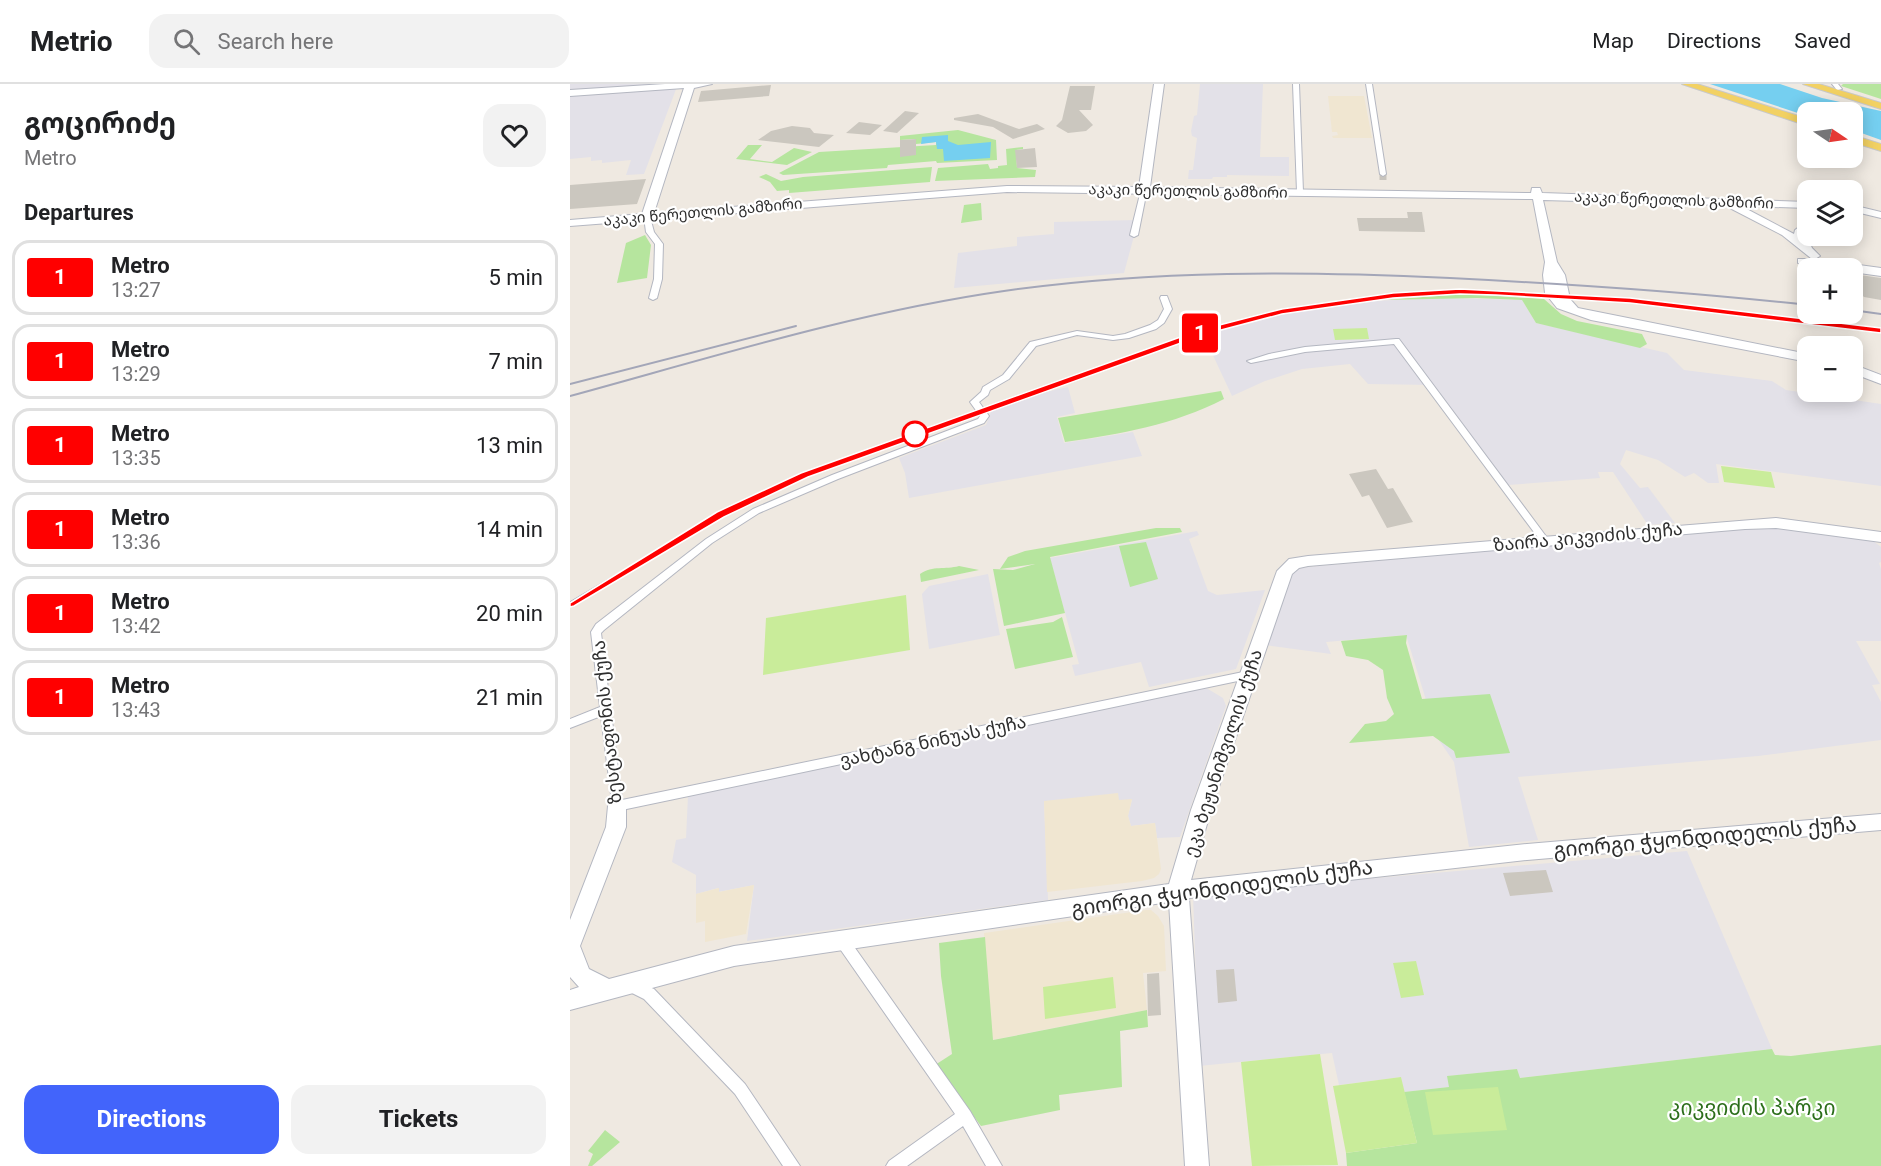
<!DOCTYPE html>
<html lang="en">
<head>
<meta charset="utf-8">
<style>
	:root { --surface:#fff; --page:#f2f2f2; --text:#202124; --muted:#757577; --line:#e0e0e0; --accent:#4264fb }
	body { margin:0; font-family:Roboto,"Noto Sans Georgian",sans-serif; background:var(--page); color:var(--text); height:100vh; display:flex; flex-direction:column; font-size:22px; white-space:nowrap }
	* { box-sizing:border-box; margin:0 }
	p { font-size:20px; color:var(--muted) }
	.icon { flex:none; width:33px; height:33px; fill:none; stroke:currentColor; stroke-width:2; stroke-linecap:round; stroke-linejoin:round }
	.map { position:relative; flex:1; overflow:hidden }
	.details { display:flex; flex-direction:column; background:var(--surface); width:570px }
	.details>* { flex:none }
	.badge { padding:0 12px; border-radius:4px; font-size:21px; line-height:39px }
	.needle { width:39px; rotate:103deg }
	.controls { position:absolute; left:1227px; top:18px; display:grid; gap:12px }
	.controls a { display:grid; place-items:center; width:66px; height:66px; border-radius:12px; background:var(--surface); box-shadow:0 3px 15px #0003; font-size:30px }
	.map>.badge { position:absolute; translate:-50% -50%; box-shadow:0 0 0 3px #fff }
	h2 { padding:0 24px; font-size:22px; line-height:54px }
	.round { display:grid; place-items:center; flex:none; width:63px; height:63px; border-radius:18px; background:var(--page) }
	.head { display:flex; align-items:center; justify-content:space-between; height:102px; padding:0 24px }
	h1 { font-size:28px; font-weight:700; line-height:45px }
	.button { display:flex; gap:12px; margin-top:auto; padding:12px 24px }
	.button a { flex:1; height:69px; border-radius:18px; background:var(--accent); color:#fff; font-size:24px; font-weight:700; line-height:69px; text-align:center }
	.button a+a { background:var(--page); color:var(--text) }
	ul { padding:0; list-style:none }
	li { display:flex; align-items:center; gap:18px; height:75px; margin:0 12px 9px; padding:0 12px; border:3px solid var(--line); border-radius:18px }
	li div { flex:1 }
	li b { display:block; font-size:22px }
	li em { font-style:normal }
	li .badge { min-width:66px; font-weight:700; text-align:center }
	header { display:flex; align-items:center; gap:36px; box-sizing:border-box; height:84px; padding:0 30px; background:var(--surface); border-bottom:2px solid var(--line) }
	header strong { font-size:28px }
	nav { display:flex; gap:33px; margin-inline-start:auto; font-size:21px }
	.search { width:420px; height:54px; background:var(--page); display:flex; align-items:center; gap:15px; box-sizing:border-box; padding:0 21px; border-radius:18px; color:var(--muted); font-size:22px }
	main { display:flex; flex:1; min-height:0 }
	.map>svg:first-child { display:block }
	.industrial { fill:#e3e1e8 }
	.education { fill:#f0e6d1 }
	.green { fill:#b6e59e }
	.pitch { fill:#c9ec9a }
	.water { fill:#75cff0 }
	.building { fill:#cbc7bf }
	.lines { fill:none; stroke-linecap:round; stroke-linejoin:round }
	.street-tunnel { stroke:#c8c4bd; stroke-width:7; stroke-dasharray:7 3; stroke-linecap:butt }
	.street-casing { stroke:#b4b7c1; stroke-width:2 }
	.secondary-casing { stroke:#b4b7c1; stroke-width:2 }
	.primary-casing { stroke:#c9c9c9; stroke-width:2 }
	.street { fill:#fff; fill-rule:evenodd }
	.secondary { fill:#fff; fill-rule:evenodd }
	.primary { fill:#f2d163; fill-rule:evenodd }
	.rail-far1 { stroke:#a3a6b8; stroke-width:2 }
	.rail { stroke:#a3a6b8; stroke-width:3 }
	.line { fill:#f00; stroke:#fff; stroke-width:1.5 }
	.stop-dot { fill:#fff; stroke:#f00; stroke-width:3 }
	.labels { text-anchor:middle; stroke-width:4.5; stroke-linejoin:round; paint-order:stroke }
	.far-street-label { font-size:15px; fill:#2e2e2e; stroke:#fff }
	.street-label { font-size:18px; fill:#2e2e2e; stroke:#fff }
	.near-street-label { font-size:21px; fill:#2e2e2e; stroke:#fff }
	.near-park-label { font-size:21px; fill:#2c6e1b; stroke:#fff }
</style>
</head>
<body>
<header>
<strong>Metrio</strong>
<div class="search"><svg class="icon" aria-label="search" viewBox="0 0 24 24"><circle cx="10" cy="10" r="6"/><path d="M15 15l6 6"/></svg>Search here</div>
<nav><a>Map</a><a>Directions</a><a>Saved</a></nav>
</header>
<main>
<section class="details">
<div class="head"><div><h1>გოცირიძე</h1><p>Metro</p></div><a class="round"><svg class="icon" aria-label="heart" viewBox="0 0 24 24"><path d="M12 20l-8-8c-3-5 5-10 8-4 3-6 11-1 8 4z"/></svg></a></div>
<h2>Departures</h2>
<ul>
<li><span class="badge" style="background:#f00;color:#fff">1</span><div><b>Metro</b><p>13:27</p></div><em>5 min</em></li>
<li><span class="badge" style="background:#f00;color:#fff">1</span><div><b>Metro</b><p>13:29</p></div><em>7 min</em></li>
<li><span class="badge" style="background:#f00;color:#fff">1</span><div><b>Metro</b><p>13:35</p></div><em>13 min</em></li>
<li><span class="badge" style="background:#f00;color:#fff">1</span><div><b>Metro</b><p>13:36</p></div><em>14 min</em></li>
<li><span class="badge" style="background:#f00;color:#fff">1</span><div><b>Metro</b><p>13:42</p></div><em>20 min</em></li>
<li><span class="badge" style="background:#f00;color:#fff">1</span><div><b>Metro</b><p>13:43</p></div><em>21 min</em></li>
</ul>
<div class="button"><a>Directions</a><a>Tickets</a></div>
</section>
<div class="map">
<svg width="1311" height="1082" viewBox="0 0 1311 1082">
	<rect width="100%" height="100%" fill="#efe9e1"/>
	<path class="industrial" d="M0 0H108L74 90 56 91 61 76 32 79V76L21 77V73L0 75Z
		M630 0H693L690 73H719V92L657 91V93H643L642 95H618L619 86H623L627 54 622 52 621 47 624 32 627 31Z
		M566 136 562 152H564L554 189 384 204 388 169 447 162V153L484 150V138Z
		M877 214 952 216 966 239 1097 269 1114 286 1202 297 1216 306 1311 320V402L1146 380 1149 399H1138L1124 389 1115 393 1088 376 1056 366 1050 380 1070 404 1078 403 1105 439 1078 441 1043 388H1028L1030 394 938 401 864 301 798 300 780 280 732 285 695 297 662 312 633 250 736 225 799 217Z
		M498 303 505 329 487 333 494 359 563 348 572 372 339 414 335 389 329 374 416 341 422 325 458 312Z
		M1189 442H1208L1302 456 1311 463V478L1309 479 1311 485V557H1286L1310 600 1302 601 1311 618V656L1188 672 948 693 968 756 899 763 884 678 868 655 836 551 756 558 761 570 695 561 720 491 727 484Z
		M627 447 629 451 619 455 638 507 647 511 695 506 666 585 579 603 571 578 505 592 502 581 509 580 480 474Z
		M418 490 430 551 359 565 352 510 359 502Z
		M627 603 638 605 653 614 656 622 610 753 587 754 585 739 561 742 558 732 562 716 474 717 478 816 177 857 184 801 148 808V804L126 810V791L102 778 106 756 116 754 118 712Z
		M1117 767 1202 965 949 994 947 985 878 992 880 1003 834 1008 831 993 769 1001 762 969 629 982 623 810Z"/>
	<path class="education" d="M758 12H794L802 54H763L762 52 768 51 767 48H762Z
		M548 709 549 716 562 715 558 732 561 742 585 739 591 785 589 790 584 794 572 797 477 808 474 717Z
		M184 801 176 850 135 858V837L126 839V810L149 804V808Z
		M576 826H581L588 832 594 842 596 887 573 889 577 926 422 956 414 849Z"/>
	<path class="green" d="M1273 0H1311V15L1271 2Z
		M388 46 426 56 427 76 367 79 366 77 318 81 317 84 213 91 209 89 249 68 366 61V58L346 60 345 55 330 56V52Z
		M178 61H192L180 75 202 78 224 64 242 68 217 81 166 75Z
		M453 63V65L446 66 447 84 466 86 465 93 365 97 368 84 418 80 420 85 428 84V82L437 81 436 65Z
		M362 83 360 98 219 109V106L207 107 200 98 189 93 196 90 211 97 233 93Z
		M411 119 412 136 391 139 394 121Z
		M75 151 81 161 77 194 47 199 56 159Z
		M894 210 974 215 991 230 1007 237 1072 250 1077 260 1070 264 966 239 952 216 907 214 813 216Z
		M651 307 654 315C603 341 551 350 495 358L488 334Z
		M586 444H610L612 448 480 473 495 529 434 542 423 485 443 486 465 480 430 485 438 473 455 467Z
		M576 458 588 495 560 503 549 462Z
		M389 482 409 486 351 498 350 490C363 481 375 486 389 482Z
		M492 533 503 573 445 585 436 545 483 538Z
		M837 551 836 559 852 615 920 610 940 669 886 674 884 667 863 652 779 659 795 640 816 637 824 630 817 614 813 586 798 576 776 572 771 557Z
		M415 853 423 956 577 926 578 943 550 947 552 1003 489 1011 490 1026 411 1042 365 981 382 970 371 892 369 859Z
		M1311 961V1082H777L776 1069 847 1059 834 1008 879 1003 877 992 947 985 950 994 1202 965 1205 971 1221 972Z
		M35 1046 50 1058 22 1082H18L23 1070 18 1067Z"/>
	<path class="pitch" d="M797 244 799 255 765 256 763 245Z
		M1151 382 1201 388 1205 404 1154 398Z
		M336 511 340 566 193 591 196 534Z
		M846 877 854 911 831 914 823 879Z
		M543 893 546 924 475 935 473 903Z
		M750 970 768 1081 682 1082 671 978Z
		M831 993 847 1059 776 1069 763 1002Z
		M928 1003 937 1046 863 1051 855 1008Z"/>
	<path class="water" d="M1140 0H1210L1252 14 1311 27V56L1283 46 1282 28H1238L1237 32Z
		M378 51V57L388 61 421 58 420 74 374 77 373 65H367L366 58 351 60 352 53Z"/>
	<path class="building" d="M201 1 199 12 128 18 131 7Z
		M500 2H525L521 26H509L523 41 516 47 498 49 486 42 492 36Z
		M335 27 349 29 327 49 313 47Z
		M408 30 449 45 467 40 475 45 443 55 423 43 384 36V34Z
		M289 38 312 41 300 51 276 49Z
		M222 42 240 44 244 49 264 51 249 63 188 56 201 47Z
		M346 55V71L330 73V56Z
		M465 64 467 83 447 84 445 66Z
		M76 95 67 120 0 125V101Z
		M837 128H852L855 148 789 147 787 134H838Z
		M1283 190 1311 194V216L1294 213 1289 208Z
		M806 385 818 405 823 404 843 438 817 444 799 411 792 413 779 390Z
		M976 786 983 808 940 812 933 789Z
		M664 885 667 917 648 919 646 886Z
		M589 889 591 931 578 932 577 890Z"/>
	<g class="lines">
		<path class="street-tunnel" d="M813 90V96"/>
		<defs>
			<path id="street" d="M723 0H729L733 108 730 110 727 108Z
				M796 0H802L816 90 813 92 810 90Z
				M1262 0H1268L1272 5 1267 6Z
				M574 104 577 106 568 151 564 153 560 151 571 106Z
				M77 131 80 133 84 148 93 160 92 195 87 214 83 216 79 214 84 195 85 160 76 148 74 133Z
				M591 212H597L602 225 594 239 586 245 559 254 543 256 507 251 466 262 439 295 420 306 418 311 409 318 419 332 414 339 268 395 189 429 142 459 34 546 31 549 52 716 678 587 682 588 683 591 682 594 47 727 43 726 31 632 0 644V635L30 623 21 548 26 540 136 455 183 425 262 391 408 335 410 332 400 318 411 308 413 303 433 291 460 258 507 247 543 252 555 250 580 241 588 236 594 225 590 214Z
				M826 255H829L978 455 980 457 978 459H972L824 260 735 268 681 279 677 277 699 270 735 263Z
				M273 852 278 854 400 1027 432 1082H416L393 1042 337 1082H316L319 1077 385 1030 268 862 266 858 268 854Z
				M61 895 84 905 175 1000 230 1082H213L165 1010 74 915 56 906 54 901 56 896Z"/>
			<path id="secondary" d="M95 0H142L124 4 84 129 437 102 569 103 584 0H594L580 103 961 109 962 104H970L972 109 1238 118V124L1171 122 1224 150 1225 146 1238 136V146L1235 148 1242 164 1250 172 1245 175 1311 184V192L1282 188V184H1261L1228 179V175H1242L1212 151 1154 121 973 116 987 178 995 191 1000 215 1008 224 1238 270V278L1021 236 987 224 975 209 973 191 975 178 963 115 437 108 0 142V136L72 130 114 4 0 12V6Z
				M1282 121 1311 128V134L1282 127Z
				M1282 280 1311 291V300L1282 289Z
				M1206 434 1311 448V458L1206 444 1175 445 738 482 729 484 722 490 641 726 621 796 957 760 1311 730V746L957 776 619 814 639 1082H615L599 818 164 882 0 926V906L9 903 0 893V836L36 743 38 722 40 716 47 714 54 716 56 722V743L10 862 19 885 39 895 164 862 599 800 621 726 707 487 719 475 738 472Z"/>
			<path id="primary" d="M1112 0H1127L1238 35V42Z
				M1233 0H1249L1311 19V25Z
				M1282 51 1311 60V67L1282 58Z"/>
		</defs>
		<use href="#street" class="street-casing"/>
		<use href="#secondary" class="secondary-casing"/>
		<use href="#primary" class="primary-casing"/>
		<use href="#street" class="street"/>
		<use href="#secondary" class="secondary"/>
		<use href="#primary" class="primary"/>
		<path class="rail-far1" d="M1282 226 1311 230
			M0 300 226 242
			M0 312C143 273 287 228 434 207 582 186 732 187 880 194 1000 200 1119 208 1238 221
			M182 415 234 391 633 248 712 227 823 212 890 208 1060 217 1311 246"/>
		<path class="rail" d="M0 519 150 430 185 414"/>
	</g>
	<path class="line" d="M890 205 1060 214 1311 244V249L1060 219 926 211 890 210 823 214 712 230 636 250 238 393 154 433 4 522 0 523V519L147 428 231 389 630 246 712 225 823 209Z"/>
	<circle class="stop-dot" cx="345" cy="350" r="12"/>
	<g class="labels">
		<g class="far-street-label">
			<text transform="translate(618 107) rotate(1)" y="5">აკაკი წერეთლის გამზირი</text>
			<text transform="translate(1104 116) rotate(2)" y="5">აკაკი წერეთლის გამზირი</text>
			<text transform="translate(133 128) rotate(-5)" y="5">აკაკი წერეთლის გამზირი</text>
		</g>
		<g class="street-label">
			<text transform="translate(1018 453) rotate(-5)" y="6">ზაირა კიკვიძის ქუჩა</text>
			<text transform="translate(37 638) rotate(-96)" y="6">ზესტაფონის ქუჩა</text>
			<text transform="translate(363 657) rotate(-12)" y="6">ვახტანგ ნინუას ქუჩა</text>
			<text transform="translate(653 669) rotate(-72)" y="6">ეკა ბეჟანიშვილის ქუჩა</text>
		</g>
		<g class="near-street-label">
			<text transform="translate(1135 753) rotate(-5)" y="7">გიორგი ჭყონდიდელის ქუჩა</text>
			<text transform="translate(652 804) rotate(-8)" y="7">გიორგი ჭყონდიდელის ქუჩა</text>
		</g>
		<g class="near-park-label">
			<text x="1182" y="1031">კიკვიძის პარკი</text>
		</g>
	</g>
</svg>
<div class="controls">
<a><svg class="needle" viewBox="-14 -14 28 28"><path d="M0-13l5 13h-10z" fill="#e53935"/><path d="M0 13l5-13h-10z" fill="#757577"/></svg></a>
<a><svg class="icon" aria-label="layers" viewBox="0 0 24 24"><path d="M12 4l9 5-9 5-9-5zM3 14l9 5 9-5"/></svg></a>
<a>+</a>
<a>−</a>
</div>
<b class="badge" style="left:630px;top:249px;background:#f00;color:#fff">1</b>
</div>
</main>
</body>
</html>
